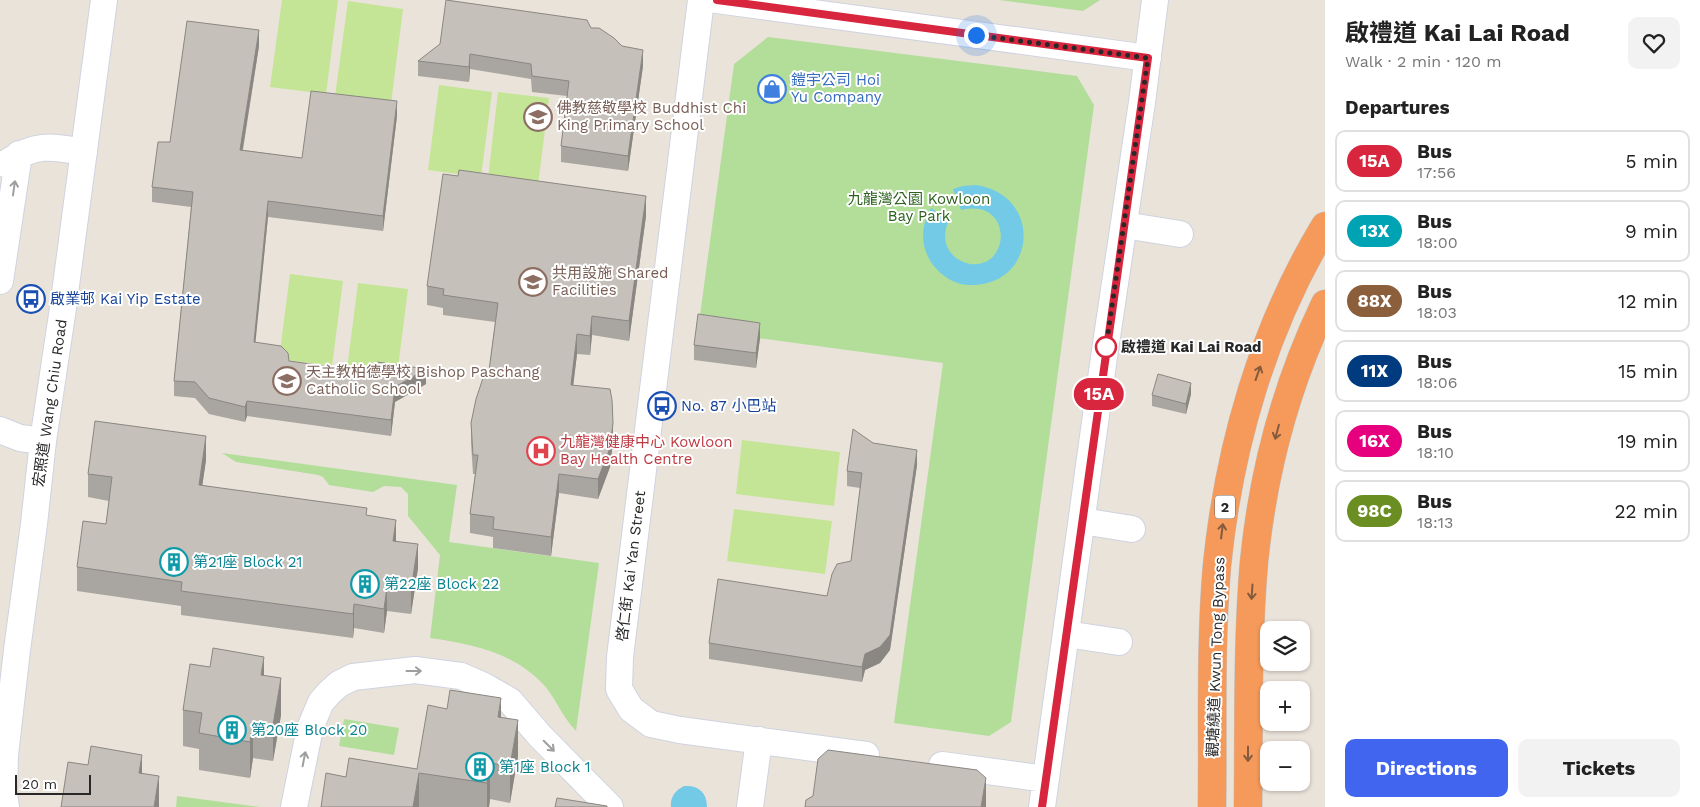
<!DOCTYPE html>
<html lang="en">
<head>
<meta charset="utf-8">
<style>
	:root { --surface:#fff; --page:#f2f2f2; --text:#222; --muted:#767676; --line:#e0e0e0; --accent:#4265ef }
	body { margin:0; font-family:"Work Sans","Noto Sans TC",sans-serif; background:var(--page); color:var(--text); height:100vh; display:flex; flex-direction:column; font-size:19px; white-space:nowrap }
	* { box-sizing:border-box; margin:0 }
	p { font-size:16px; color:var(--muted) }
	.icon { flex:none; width:28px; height:28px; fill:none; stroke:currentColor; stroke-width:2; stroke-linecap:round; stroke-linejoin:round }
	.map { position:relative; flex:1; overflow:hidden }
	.drawer { display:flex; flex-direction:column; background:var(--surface); width:375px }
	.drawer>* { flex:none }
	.badge { padding:0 10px; border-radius:16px; font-size:18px; line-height:32px }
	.buttons { position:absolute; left:1260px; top:621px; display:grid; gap:10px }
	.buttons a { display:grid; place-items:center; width:50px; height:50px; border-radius:10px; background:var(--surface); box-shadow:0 1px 4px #0004; font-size:25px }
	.scale { position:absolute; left:15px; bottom:12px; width:76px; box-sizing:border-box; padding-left:5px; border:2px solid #282828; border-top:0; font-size:14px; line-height:18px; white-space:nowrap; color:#282828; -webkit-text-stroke:4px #fff; paint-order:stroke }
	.you { position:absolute; width:25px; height:25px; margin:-12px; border:4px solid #fff; border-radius:50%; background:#1a73e8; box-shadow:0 0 0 8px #1a73e833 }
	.map>.badge { position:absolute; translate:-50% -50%; box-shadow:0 0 0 2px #fff }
	h2 { padding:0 20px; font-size:19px; line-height:45px }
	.round { display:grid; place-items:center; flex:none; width:52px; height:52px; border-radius:10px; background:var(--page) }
	.head { display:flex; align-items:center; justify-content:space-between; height:85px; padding:0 20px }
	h1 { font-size:24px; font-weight:700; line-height:38px }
	.action { display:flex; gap:10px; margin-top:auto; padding:10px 20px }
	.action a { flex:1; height:58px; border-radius:10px; background:var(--accent); color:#fff; font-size:20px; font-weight:700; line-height:58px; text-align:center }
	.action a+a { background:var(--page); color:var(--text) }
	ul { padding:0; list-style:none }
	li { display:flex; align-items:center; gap:15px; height:62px; margin:0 10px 8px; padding:0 10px; border:2px solid var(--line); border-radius:10px }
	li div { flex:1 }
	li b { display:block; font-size:19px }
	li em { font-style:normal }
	li .badge { min-width:55px; font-weight:700; text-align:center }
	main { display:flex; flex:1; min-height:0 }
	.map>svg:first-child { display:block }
	.green { fill:#b2de99 }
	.pitch { fill:#c4e595 }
	.water { fill:#72cae7 }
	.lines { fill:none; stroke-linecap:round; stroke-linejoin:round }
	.minor-casing { stroke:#cfd3e0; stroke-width:28 }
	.highway-casing { stroke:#c3c3c3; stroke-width:29 }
	.minor { stroke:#fff; stroke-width:26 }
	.highway { stroke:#f59a5a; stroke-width:28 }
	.wall { fill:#a9a5a0 }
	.shaded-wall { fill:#8a8682 }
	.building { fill:#c5c0ba; stroke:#8a8682 }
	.oneway { stroke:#9e9e9e }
	.oneway2 { stroke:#845b3e }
	.line-casing { stroke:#fff; stroke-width:11 }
	.line { stroke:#d7263d; stroke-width:8 }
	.walk { stroke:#282828; stroke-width:5; stroke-dasharray:0 9 }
	.stop-dot { fill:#fff; stroke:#d7263d; stroke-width:2.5 }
	.labels { text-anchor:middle; stroke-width:4; stroke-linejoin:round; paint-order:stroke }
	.shield { fill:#fff; stroke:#686868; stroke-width:1 }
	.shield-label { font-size:14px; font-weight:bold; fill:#282828 }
	.shop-label { font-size:15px; fill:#366cbe; stroke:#fff; text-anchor:start }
	.education-label { font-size:15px; fill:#785e54; stroke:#fff; text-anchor:start }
	.park-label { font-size:15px; fill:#2c601d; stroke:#fff }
	.transit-label { font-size:15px; fill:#164399; stroke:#fff; text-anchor:start }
	.stop-label { font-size:15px; font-weight:bold; fill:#282828; stroke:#fff; text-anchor:start }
	.street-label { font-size:15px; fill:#282828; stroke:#fff }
	.health-label { font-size:15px; fill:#be3a42; stroke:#fff; text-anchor:start }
	.culture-label { font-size:15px; fill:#0d838f; stroke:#fff; text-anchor:start }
</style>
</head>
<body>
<main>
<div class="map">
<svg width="1325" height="807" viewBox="0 0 1325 807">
	<rect width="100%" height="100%" fill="#eae3da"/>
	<path class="green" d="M999 0H1100L1083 11Z
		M768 37 1077 76 1094 105 1011 722 989 736 894 723 943 363 698 330 734 64Z
		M222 453 457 485 449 542 599 563 576 731C561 716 555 695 540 681 510 651 469 644 430 638L440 555 408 516V494L401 487 384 486 373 492 329 485 323 477 318 475 236 462Z
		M344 719 399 728 394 755 339 746Z
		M177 796 260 807H176Z"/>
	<path class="pitch" d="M282 0H338L326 94 270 87Z
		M348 1 403 9 391 104 335 96Z
		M439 85 492 92 481 177 428 170Z
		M498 92 549 98 538 185 488 178Z
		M290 274 343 281 332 366 279 359Z
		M358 283 408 289 397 376 347 369Z
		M742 440 840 452 834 506 736 494Z
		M734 509 832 521 825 574 727 561Z"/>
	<path class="water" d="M976 185C1044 195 1037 287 969 285 954 285 939 274 931 262 920 245 921 225 931 208L949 220C944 231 943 243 951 253 956 259 962 262 970 264 1012 269 1013 197 961 210L953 189 963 186Z
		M684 786C698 785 707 792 707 807H671C670 797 675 791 684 786Z"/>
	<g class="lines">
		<defs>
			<path id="minor" d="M701 0 620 657 619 689 631 709 651 724 680 730 866 755
				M717 0 1148 58
				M5 164C34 143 50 146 84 152
				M1124 225 1180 234
				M0 281 19 154
				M0 430 20 438 43 441
				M1082 521 1132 529
				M1066 634 1119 642
				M942 765 1046 779
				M6 807 4 794 5 755 17 650 34 524 43 441 63 308 104 0
				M294 807 310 728 321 702 329 693 339 684 353 677 415 670 461 676 484 686 510 701 540 736 610 807
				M750 807 759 740
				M1042 807 1104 357 1142 102 1155 0"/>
			<path id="highway" d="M1212 807C1213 727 1210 645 1217 565 1229 447 1263 328 1325 226
				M1248 807C1249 725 1247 643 1254 562 1263 472 1286 385 1325 304"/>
		</defs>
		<use href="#minor" class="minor-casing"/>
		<use href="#highway" class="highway-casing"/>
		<use href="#minor" class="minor"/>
		<use href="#highway" class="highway"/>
	</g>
	<path class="wall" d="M591 28 622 46 643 66 628 171 561 162V146L567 96 532 92 531 79 470 69 469 82 418 76V61Z
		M259 46 243 150 302 158 397 116 383 231 268 217 255 342 289 361 426 384 395 402 391 436 247 416 245 422 209 414 195 398 174 396V381L191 207 152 202V187L170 142Z
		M646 216 629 341 592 335 590 355 577 354 573 385 613 442 610 467 598 499 559 493 551 556 493 548V537L470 533V514L475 474H473L471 443V423L488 378 495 322 443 315V308L427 305V286Z
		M760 338 756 368 694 360V345Z
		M1191 394 1186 414 1152 406V395Z
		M873 443 917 465 890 650 880 663 865 670 862 682 709 659V643L827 596 851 561 860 488 847 486V471Z
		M206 460 202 485 367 516 396 541 418 568 411 614 387 611 384 633 354 628 353 638 181 615V606L77 591V567L106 524 109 501 88 497V474Z
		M264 676 281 715 273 761 253 758 250 778 199 770V749L183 746V710Z
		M518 756 510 803 490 799 489 807H321L346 777 417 769Z"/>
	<path class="shaded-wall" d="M259 30V46L240 165V150Z
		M643 50V66L628 171V156Z
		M470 54V69L469 82V67Z
		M397 101V116L383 231V216Z
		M646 196V216L629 341V321Z
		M268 201V217L254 357V342Z
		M592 316V335L590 355V336Z
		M760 323V338L756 368V353Z
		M577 334V354L571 404V385Z
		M426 369V384L395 402 391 436V420L395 387Z
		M1191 383V394L1186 414V404Z
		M247 401V416L245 422V407Z
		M613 423V442L610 467 598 499V479Z
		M206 436V460L199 509V485Z
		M917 450V465L890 650 880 663 865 670 862 682V667Z
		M559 474V493L551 556V537Z
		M396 520V544L393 541Z
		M418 544V568L411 614V590Z
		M387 587V611L384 633V609Z
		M354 604V628L353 638V614Z
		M264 657V693L261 675Z
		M281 678V715L273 761V725Z
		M501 698V734L498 717Z
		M518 720V756L510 803V766Z
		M253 722V758L250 778V742Z
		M142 755V791L139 773Z
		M490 763V799L489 807H487V783Z
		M419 773V807H413Z
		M159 776V807H154Z
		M986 778V807H981Z"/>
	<path class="building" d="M446 0 587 20 591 28H599L614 38 622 46 643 50 628 156 561 146 569 81 532 76 531 64 470 54 469 67 418 61 440 44Z
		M187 21 259 30 240 150 302 158 311 91 397 101 383 216 268 201 254 342 281 346 288 353 289 361 377 373V362L426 369 395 387 391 420 247 401 245 407 209 398 195 382 174 381 193 192 152 187 158 142H170Z
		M459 170 646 196 629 321 592 316 590 336 577 334 571 385 610 389 612 400 613 423 610 448 598 479 559 474 551 537 493 529 494 517 470 514 478 455H473L471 423 476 399 483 378H488L498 303 443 295 444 289 427 286 443 174 458 176Z
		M698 314 760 323 756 353 694 345Z
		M1158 374 1191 383 1186 404 1152 395Z
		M95 421 206 436 199 485 367 508 366 515 396 520 393 541 418 544 411 590 387 587 384 609 354 604 353 614 181 591 182 582 77 567 83 521 106 524 112 477 88 474Z
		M853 429 873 443 917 450 890 635 880 647 865 654 862 667 709 643 718 579 827 596 832 574 837 564 851 561 862 473 847 471Z
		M213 648 264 657 261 675 281 678 273 725 253 722 250 742 199 733 202 713 183 710 190 664 210 667Z
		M450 690 501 698 498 717 518 720 510 766 490 763 487 783 419 773 413 807H321L326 773 346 777 349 758 417 769 428 705 447 709Z
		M91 746 142 755 139 773 159 776 154 807H61L68 762 88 765Z
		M828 750 977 770 986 778 981 807H805L806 800 813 796 818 759Z
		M557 798 607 806V807H555Z"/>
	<defs><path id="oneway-shaft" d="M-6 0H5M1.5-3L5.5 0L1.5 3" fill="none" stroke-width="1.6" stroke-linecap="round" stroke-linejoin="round" transform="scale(1.25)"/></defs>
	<g class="oneway">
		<use href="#oneway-shaft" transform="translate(14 188) rotate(-82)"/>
		<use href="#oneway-shaft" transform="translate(414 671)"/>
		<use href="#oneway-shaft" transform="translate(549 746) rotate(45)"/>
		<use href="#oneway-shaft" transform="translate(304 759) rotate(-79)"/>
	</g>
	<g class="oneway2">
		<use href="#oneway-shaft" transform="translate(1258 373) rotate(-71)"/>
		<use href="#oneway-shaft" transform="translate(1277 432) rotate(105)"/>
		<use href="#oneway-shaft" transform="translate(1222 531) rotate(-83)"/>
		<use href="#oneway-shaft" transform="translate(1252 592) rotate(94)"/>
		<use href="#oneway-shaft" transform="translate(1248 754) rotate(90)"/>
	</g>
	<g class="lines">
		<defs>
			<path id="line" d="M717 0 1148 58 1042 807"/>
		</defs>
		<use href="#line" class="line-casing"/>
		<use href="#line" class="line"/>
		<path class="walk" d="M976 35 1148 58 1106 347"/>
	</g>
	<defs>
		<symbol id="shop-ring" viewBox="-11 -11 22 22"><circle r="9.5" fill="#fff" stroke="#3f7fe0" stroke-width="1.5"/><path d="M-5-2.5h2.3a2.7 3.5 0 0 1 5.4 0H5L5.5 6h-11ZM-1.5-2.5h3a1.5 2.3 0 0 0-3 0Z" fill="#3f7fe0"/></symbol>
		<symbol id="school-ring" viewBox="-11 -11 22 22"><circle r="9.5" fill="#fff" stroke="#8d6e63" stroke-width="1.5"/><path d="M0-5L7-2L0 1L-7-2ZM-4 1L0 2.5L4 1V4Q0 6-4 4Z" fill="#8d6e63"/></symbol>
		<symbol id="bus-ring" viewBox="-11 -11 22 22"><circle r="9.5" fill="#fff" stroke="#1a4fb4" stroke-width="1.5"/><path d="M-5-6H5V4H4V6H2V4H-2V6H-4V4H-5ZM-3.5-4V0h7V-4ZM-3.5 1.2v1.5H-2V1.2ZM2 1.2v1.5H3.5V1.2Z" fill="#1a4fb4"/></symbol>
		<symbol id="hospital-ring" viewBox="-11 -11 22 22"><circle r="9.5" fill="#fff" stroke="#e0444e" stroke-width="1.5"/><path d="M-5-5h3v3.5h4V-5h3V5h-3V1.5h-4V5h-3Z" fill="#e0444e"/></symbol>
		<symbol id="building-ring" viewBox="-11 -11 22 22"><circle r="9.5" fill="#fff" stroke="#0f9aa8" stroke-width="1.5"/><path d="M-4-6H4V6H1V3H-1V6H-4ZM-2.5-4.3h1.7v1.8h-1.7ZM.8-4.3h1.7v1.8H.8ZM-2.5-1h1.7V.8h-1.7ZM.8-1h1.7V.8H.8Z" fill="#0f9aa8"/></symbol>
	</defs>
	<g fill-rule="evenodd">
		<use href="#shop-ring" x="756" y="73" width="32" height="32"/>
		<use href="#school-ring" x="522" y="101" width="32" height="32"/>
		<use href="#school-ring" x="517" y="266" width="32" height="32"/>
		<use href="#bus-ring" x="15" y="283" width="32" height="32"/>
		<use href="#school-ring" x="271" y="365" width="32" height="32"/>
		<use href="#bus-ring" x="646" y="390" width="32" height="32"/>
		<use href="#hospital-ring" x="525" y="435" width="32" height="32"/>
		<use href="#building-ring" x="158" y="546" width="32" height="32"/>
		<use href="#building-ring" x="349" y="568" width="32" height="32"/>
		<use href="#building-ring" x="216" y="714" width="32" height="32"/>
		<use href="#building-ring" x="464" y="751" width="32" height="32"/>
	</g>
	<circle class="stop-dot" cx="1106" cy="347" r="10"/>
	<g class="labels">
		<rect class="shield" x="1215" y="495.5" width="20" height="23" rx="4"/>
		<g class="shield-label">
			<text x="1225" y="512">2</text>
		</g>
		<g class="shop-label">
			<text x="791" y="85">鎧宇公司 Hoi<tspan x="791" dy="17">Yu Company</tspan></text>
		</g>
		<g class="education-label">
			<text x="557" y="113">佛教慈敬學校 Buddhist Chi<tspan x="557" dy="17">King Primary School</tspan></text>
			<text x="552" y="278">共用設施 Shared<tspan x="552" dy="17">Facilities</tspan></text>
			<text x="306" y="377">天主教柏德學校 Bishop Paschang<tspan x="306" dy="17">Catholic School</tspan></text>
		</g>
		<g class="park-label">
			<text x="919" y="204">九龍灣公園 Kowloon<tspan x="919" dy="17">Bay Park</tspan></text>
		</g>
		<g class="transit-label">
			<text x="50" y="304">啟業邨 Kai Yip Estate</text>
			<text x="681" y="411">No. 87 小巴站</text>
		</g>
		<g class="stop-label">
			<text x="1121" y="352">啟禮道 Kai Lai Road</text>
		</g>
		<g class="street-label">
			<text transform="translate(50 403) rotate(-82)" y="5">宏照道 Wang Chiu Road</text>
			<text transform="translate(631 566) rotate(-83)" y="5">啓仁街 Kai Yan Street</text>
			<text transform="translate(1216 657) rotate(-88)" y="5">觀塘繞道 Kwun Tong Bypass</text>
		</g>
		<g class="health-label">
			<text x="560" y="447">九龍灣健康中心 Kowloon<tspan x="560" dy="17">Bay Health Centre</tspan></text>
		</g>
		<g class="culture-label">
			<text x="193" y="567">第21座 Block 21</text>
			<text x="384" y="589">第22座 Block 22</text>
			<text x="251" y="735">第20座 Block 20</text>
			<text x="499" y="772">第1座 Block 1</text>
		</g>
	</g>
</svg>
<div class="buttons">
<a><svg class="icon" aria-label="layers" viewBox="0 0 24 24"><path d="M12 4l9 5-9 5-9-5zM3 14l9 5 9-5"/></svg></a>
<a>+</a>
<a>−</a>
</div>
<div class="scale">20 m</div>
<div class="you" style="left:976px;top:35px"></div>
<b class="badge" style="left:1099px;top:394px;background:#d7263d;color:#fff">15A</b>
</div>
<section class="drawer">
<div class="head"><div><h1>啟禮道 Kai Lai Road</h1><p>Walk · 2 min · 120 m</p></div><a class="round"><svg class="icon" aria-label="heart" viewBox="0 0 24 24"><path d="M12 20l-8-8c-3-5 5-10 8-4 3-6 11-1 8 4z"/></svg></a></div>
<h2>Departures</h2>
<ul>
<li><span class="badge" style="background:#d7263d;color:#fff">15A</span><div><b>Bus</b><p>17:56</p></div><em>5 min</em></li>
<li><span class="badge" style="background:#00a3b4;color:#fff">13X</span><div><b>Bus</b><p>18:00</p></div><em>9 min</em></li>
<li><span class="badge" style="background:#8b5e3c;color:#fff">88X</span><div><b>Bus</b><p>18:03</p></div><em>12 min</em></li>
<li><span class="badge" style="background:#003b80;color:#fff">11X</span><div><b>Bus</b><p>18:06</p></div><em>15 min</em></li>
<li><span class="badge" style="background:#e6007e;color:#fff">16X</span><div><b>Bus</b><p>18:10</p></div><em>19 min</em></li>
<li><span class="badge" style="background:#6b8e23;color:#fff">98C</span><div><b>Bus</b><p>18:13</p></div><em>22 min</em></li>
</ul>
<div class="action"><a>Directions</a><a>Tickets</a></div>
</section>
</main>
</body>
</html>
